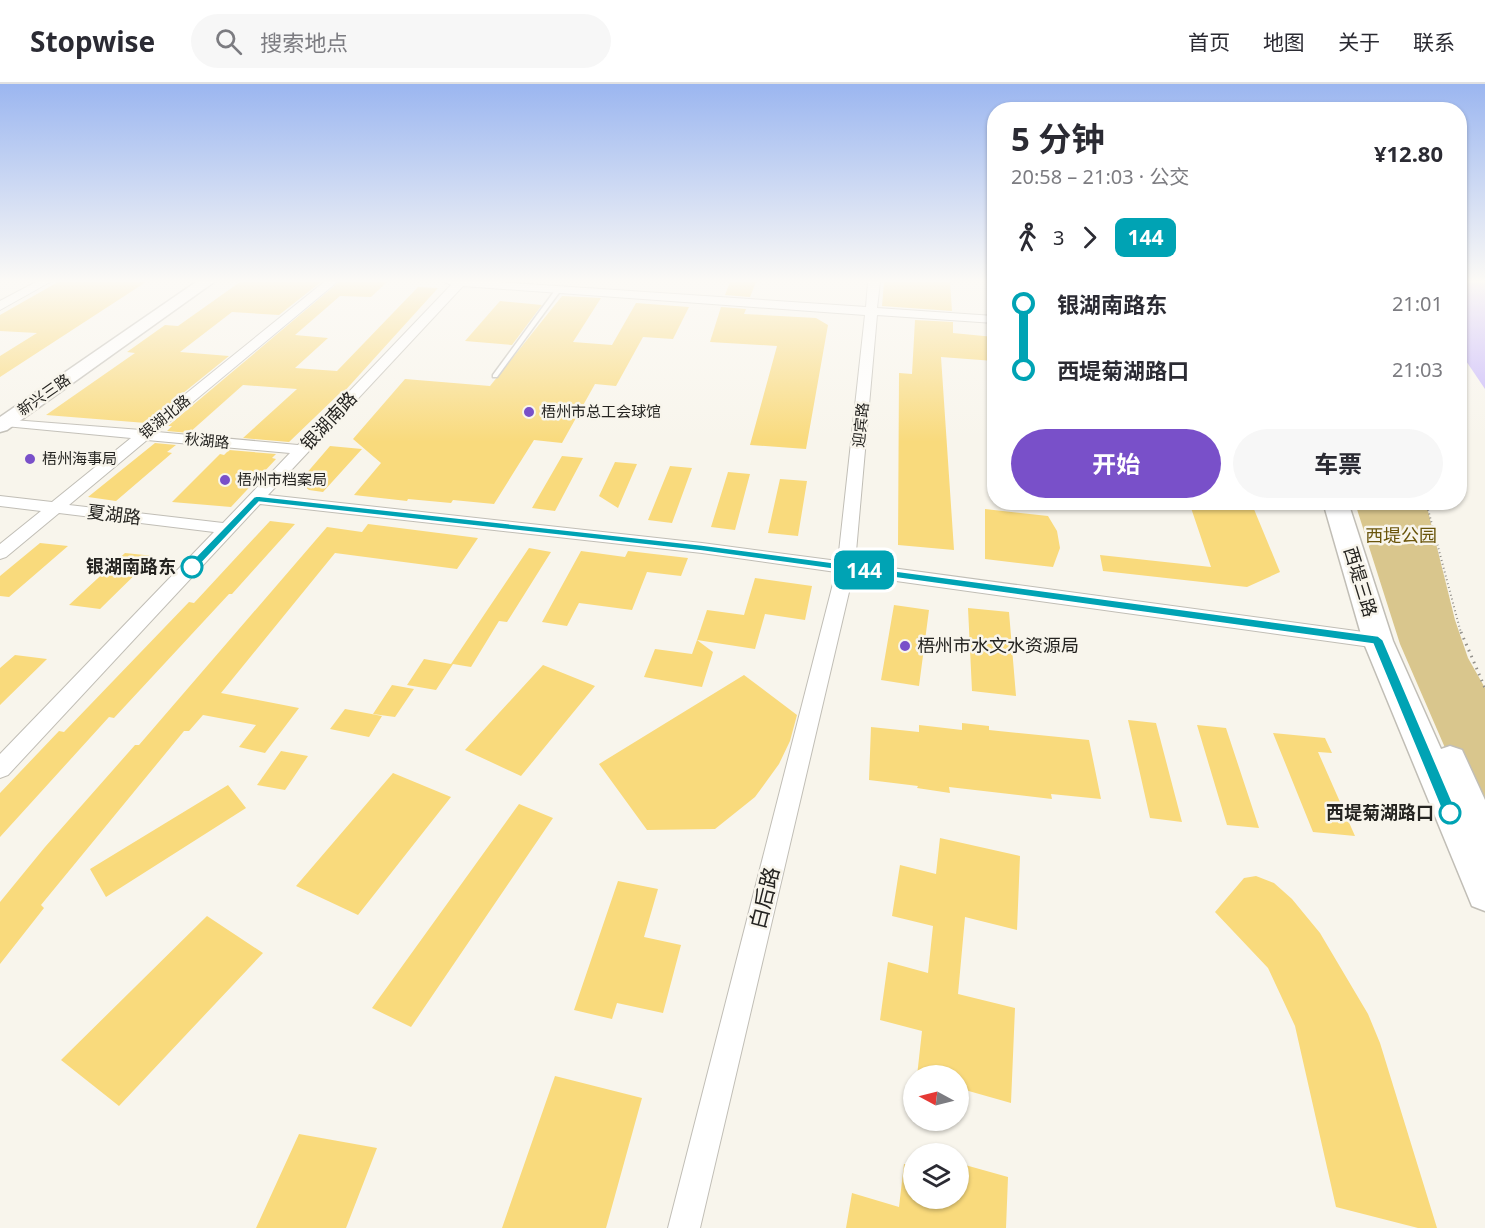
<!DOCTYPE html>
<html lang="zh">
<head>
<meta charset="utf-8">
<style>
	:root { --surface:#fff; --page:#f7f7f7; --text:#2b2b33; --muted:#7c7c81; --line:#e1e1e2; --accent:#7950c9 }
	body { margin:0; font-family:"Noto Sans","Noto Sans SC",sans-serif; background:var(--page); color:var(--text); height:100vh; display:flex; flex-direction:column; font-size:22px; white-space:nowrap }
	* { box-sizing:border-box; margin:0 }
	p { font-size:20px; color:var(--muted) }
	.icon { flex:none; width:33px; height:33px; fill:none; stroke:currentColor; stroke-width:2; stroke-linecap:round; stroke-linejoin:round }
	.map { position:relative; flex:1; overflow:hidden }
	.sheet { position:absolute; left:987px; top:18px; width:480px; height:408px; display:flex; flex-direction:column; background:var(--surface); border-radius:24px; box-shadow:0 2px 4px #0004 }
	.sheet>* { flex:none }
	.badge { padding:0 12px; border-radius:9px; font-size:21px; line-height:39px }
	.needle { width:39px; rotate:277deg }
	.tools { position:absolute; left:903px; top:981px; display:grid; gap:12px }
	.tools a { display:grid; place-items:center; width:66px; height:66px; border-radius:50%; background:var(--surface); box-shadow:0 2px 4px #0004; font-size:30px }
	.map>.badge { position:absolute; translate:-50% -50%; box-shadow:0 0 0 3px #fff }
	.legs { display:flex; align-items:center; gap:9px; height:66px; padding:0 24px; font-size:20px }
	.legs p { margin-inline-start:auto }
	.summary { display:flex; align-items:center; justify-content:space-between; height:102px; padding:0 24px }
	h1 { font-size:33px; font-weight:700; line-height:45px }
	.button { display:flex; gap:12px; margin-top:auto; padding:12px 24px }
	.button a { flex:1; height:69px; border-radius:36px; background:var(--accent); color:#fff; font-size:24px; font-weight:700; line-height:69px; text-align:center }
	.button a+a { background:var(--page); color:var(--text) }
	ul { padding:0 24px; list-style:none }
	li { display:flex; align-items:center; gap:21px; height:66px; font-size:22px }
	li i { display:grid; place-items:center; width:9px; height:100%; margin:0 8px; background:currentColor }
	li i::after { content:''; width:15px; height:15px; margin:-8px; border:4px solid; border-radius:50%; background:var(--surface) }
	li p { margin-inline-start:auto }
	li:first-child i { background:linear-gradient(#0000 50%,currentColor 0) }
	li:last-child i { background:linear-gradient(currentColor 50%,#0000 0) }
	header { display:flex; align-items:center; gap:36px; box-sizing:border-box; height:84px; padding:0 30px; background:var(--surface); border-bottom:2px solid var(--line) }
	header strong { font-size:28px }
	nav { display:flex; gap:33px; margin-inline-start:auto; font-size:21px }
	.search { width:420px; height:54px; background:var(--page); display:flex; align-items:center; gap:15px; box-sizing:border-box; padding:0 21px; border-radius:33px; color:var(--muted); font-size:22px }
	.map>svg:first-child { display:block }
	.green { fill:#d9c68d }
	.water { fill:#c8b8fb }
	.building { fill:#f9da7c }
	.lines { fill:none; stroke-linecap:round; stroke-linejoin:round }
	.lane-casing { stroke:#c1beb6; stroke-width:3 }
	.street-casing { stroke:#c1beb6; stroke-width:2 }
	.secondary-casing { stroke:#c1beb6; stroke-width:3 }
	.primary-casing { stroke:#c1beb6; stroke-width:3 }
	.path-far1 { stroke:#93918b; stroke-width:2; stroke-dasharray:1 3; stroke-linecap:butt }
	.path { stroke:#93918b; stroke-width:3; stroke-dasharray:1.5 5; stroke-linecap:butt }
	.lane { fill:#fff; fill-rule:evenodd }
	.street { fill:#fff; fill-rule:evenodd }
	.secondary { fill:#fff; fill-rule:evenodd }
	.primary { fill:#fff; fill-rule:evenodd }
	.line-1 { fill:#00a3b4; stroke:#fff; stroke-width:1.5 }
	.poi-dot { fill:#7950c9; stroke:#f8f5ec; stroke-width:2 }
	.stop-1-dot { fill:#fff; stroke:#00a3b4; stroke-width:3 }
	.labels { text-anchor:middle; stroke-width:5; stroke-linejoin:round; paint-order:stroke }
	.far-street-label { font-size:15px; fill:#252421; stroke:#f8f5ec }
	.far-poi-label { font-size:15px; fill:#252421; stroke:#f8f5ec; text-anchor:start }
	.street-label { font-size:18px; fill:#252421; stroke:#f8f5ec }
	.park-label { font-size:18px; fill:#6a550b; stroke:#f8f5ec }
	.stop-label { font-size:18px; font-weight:bold; fill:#252421; stroke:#f8f5ec; text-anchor:end }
	.poi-label { font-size:18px; fill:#252421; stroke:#f8f5ec; text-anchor:start }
	.near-street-label { font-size:21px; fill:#252421; stroke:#f8f5ec }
</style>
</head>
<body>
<header>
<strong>Stopwise</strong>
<div class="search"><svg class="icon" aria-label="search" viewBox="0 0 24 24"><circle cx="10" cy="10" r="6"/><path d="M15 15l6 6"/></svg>搜索地点</div>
<nav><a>首页</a><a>地图</a><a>关于</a><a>联系</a></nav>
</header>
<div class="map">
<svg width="1485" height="1144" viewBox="0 0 1485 1144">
	<rect width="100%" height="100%" fill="#f8f5ec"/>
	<path class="green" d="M1355 419H1426L1455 536 1468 574 1485 604V756L1400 560Z"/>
	<path class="water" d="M1460 198H1485V305L1460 268Z"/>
	<path class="building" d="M58 198H146L0 293V272L37 249 0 247V231Z
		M240 198H321L279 231 232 228 180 268 229 272 146 339 46 331 135 269 127 268 165 241 178 242Z
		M339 198H387L371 213 340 212 295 251 328 254 295 284 337 287 418 203 438 204 342 310H339L289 358 243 354 297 305 243 301 189 349 167 347 172 342H168Z
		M730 198H756L750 213 725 211Z
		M884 198H950L952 227 882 222Z
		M562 212 601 214 573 258 612 261 636 219 689 223 673 255 643 253 616 302 595 300 562 359 534 356 494 420 453 416 451 419 408 415 407 417 354 411 381 379 353 355 405 295 490 302Z
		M500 217 542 221 512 261 465 257Z
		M721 223 746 225 744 230 816 234 828 241 806 365 750 361 777 262 710 258Z
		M915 236 953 238V249L994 253V277L941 273 954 466 898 461 899 289 912 290Z
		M155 359 176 361 167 368 172 369 116 417 88 413Z
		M330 362 362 365 323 408 309 406 299 398Z
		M229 366 276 370 272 374 276 375 231 423 172 418 220 370 224 371Z
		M562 372 583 374 555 427 532 424Z
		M615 378 637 380 618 424 599 412Z
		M670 382 692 384 672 439 648 436Z
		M728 388 750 390 735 446 711 443Z
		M780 395 807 397 798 452 768 449Z
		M1189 418H1251L1280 488 1247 503 1103 487 1100 471 1211 483Z
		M985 425 1048 432 1057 447 1060 464 1053 483 985 475Z
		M270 437 295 440 232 510H229L114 634 109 633 0 753V709L59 647 64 648 189 518 194 519Z
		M368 440 478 454 457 485 335 469 221 609 299 624 265 669 239 663 256 641 203 631 189 647H184L41 821 44 824 0 880V818L45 763 135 661H139L327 443 362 448Z
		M40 459 68 462 9 513 0 512V492Z
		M529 464 551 468 507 538 499 537 471 583 453 580 436 606 407 601 424 575 451 580Z
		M581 467 625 473 628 467 688 474 681 492 647 488 632 526 579 519 567 542 542 538Z
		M125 469 154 472 100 525 69 521Z
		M755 494 812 502 805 536 765 530 755 565 697 556 707 526 744 531Z
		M894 521 929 526 919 602 881 596Z
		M968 524 1009 528 1016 612 972 607Z
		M697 556 713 568 702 603 644 593 655 565 692 570Z
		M15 571 47 575 0 621V584Z
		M543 581 595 602 521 692 465 666Z
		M744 591 797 631 790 657 779 680 755 713 715 745 647 746 599 680Z
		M392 601 414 605 395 633 373 630Z
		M345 625 382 632 369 653 330 645Z
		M1128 636 1156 639 1182 738 1150 734Z
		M962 639 989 642V646L1089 656 1101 715 1051 710 1052 715 949 703 950 709 917 704 918 702 869 696 871 643 919 648V641L962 646Z
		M1197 641 1226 644 1259 744 1227 741Z
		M1273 649 1325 654 1332 669 1318 668 1355 752 1313 748Z
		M281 667 308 672 285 706 257 701Z
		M393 689 451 713 358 831 296 802Z
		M228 701 246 724 106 813 90 785Z
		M519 720 553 734 411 943 372 924Z
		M940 754 1020 772 1017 846 965 833 958 910 1015 924 1011 1019 958 1004V992H917L922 947 880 936 888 878 928 889 933 842 892 832 900 781 936 790Z
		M1256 792 1274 799 1292 815 1320 849 1368 930 1380 959 1437 1144H1418L1336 1123 1295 942 1268 884 1215 828 1244 794Z
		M618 797 658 805 644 853 681 861 663 929 617 919 612 935 574 926Z
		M207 832 263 869 119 1022 61 976Z
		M555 992 642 1014 606 1144H502Z
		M299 1050 377 1064 346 1144H256Z
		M958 1079 1008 1093 1006 1144H846L852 1109 899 1123 904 1080 914 1081V1114H958Z"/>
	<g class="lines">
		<defs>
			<path id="lane" d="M558 204 561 206 497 293H493V291L556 205Z"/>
			<path id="street" d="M36 198H50L0 226V217Z
				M324 198H337L157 348 298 361 451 201 445 198H498L866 223 868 198H880L877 224 994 232V239L877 231 855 479 1378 550 1385 552 1388 557 1385 562 1378 564 853 491 700 1144H668L836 488 702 469 260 420 8 691 0 694V670L214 448 59 429 6 473 0 475V460L41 427 0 422V412L52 418 131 354 5 342 0 341V335L141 346ZM463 202 865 231 838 477 702 459 268 411ZM147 356 290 369 223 439 69 421Z"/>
			<path id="secondary" d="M196 198H214L7 346 0 348V333Z"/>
			<path id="primary" d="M1323 418H1348L1393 557 1441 665 1450 662 1462 666 1485 716V827L1472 822 1363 557Z"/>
		</defs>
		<use href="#lane" class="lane-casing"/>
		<use href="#street" class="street-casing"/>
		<use href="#secondary" class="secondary-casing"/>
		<use href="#primary" class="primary-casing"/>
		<path class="path-far1" d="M1426 418 1461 549"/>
		<path class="path" d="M1461 548 1485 604"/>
		<use href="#lane" class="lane"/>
		<use href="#street" class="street"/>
		<use href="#secondary" class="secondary"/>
		<use href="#primary" class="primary"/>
	</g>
	<linearGradient id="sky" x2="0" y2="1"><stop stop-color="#9bb6f0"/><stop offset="0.55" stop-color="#fcfaf6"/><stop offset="1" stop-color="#fcfaf6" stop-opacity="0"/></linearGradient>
	<rect width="1485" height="358" fill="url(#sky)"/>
	<path class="line-1" d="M257 412 702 461 1378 552 1383 556 1457 729 1455 734H1445L1373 560 702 467 259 418 196 485H188V481L254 413Z"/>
	<g class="poi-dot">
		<circle cx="529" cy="328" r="6"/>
		<circle cx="30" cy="375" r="6"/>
		<circle cx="225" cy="396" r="6"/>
		<circle cx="905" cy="562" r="6"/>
	</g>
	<g class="stop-1-dot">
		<circle cx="192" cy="483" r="10"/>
		<circle cx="1450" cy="729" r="10"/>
	</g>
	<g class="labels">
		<g class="far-street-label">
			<text transform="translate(44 311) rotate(-35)" y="5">新兴三路</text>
			<text transform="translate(165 333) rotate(-39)" y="5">银湖北路</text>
			<text transform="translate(861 341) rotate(-84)" y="5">迎宾路</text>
			<text transform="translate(207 357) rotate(5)" y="5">秋湖路</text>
		</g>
		<g class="far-poi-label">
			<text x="541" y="333">梧州市总工会球馆</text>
			<text x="42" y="380">梧州海事局</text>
			<text x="237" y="401">梧州市档案局</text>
		</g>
		<g class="street-label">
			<text transform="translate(329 337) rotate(-47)" y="6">银湖南路</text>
			<text transform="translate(114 431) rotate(7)" y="6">夏湖路</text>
			<text transform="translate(1360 498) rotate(73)" y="6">西堤三路</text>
		</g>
		<g class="park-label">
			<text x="1401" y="458">西堤公园</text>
		</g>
		<g class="stop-label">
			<text x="176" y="489">银湖南路东</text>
			<text x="1434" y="735">西堤菊湖路口</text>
		</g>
		<g class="poi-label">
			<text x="917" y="568">梧州市水文水资源局</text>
		</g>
		<g class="near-street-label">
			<text transform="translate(765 814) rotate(-76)" y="7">白后路</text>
		</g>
	</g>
</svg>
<div class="tools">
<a><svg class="needle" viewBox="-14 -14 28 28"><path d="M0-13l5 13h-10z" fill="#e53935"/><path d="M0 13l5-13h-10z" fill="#7c7c81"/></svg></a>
<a><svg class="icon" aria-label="layers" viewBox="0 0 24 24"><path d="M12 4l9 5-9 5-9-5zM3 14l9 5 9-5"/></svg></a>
</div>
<b class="badge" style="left:864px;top:486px;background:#00a3b4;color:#fff">144</b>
<section class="sheet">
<div class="summary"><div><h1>5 分钟</h1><p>20:58 – 21:03 · 公交</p></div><b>¥12.80</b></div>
<div class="legs"><svg class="icon" aria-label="walk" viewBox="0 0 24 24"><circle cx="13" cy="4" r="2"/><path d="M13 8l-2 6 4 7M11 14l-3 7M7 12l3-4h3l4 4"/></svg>3<svg class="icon" aria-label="forward" viewBox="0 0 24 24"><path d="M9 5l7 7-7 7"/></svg><b class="badge" style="background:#00a3b4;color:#fff">144</b></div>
<ul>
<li><i style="color:#00a3b4"></i><b>银湖南路东</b><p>21:01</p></li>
<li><i style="color:#00a3b4"></i><b>西堤菊湖路口</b><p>21:03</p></li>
</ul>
<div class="button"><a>开始</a><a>车票</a></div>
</section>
</div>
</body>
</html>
